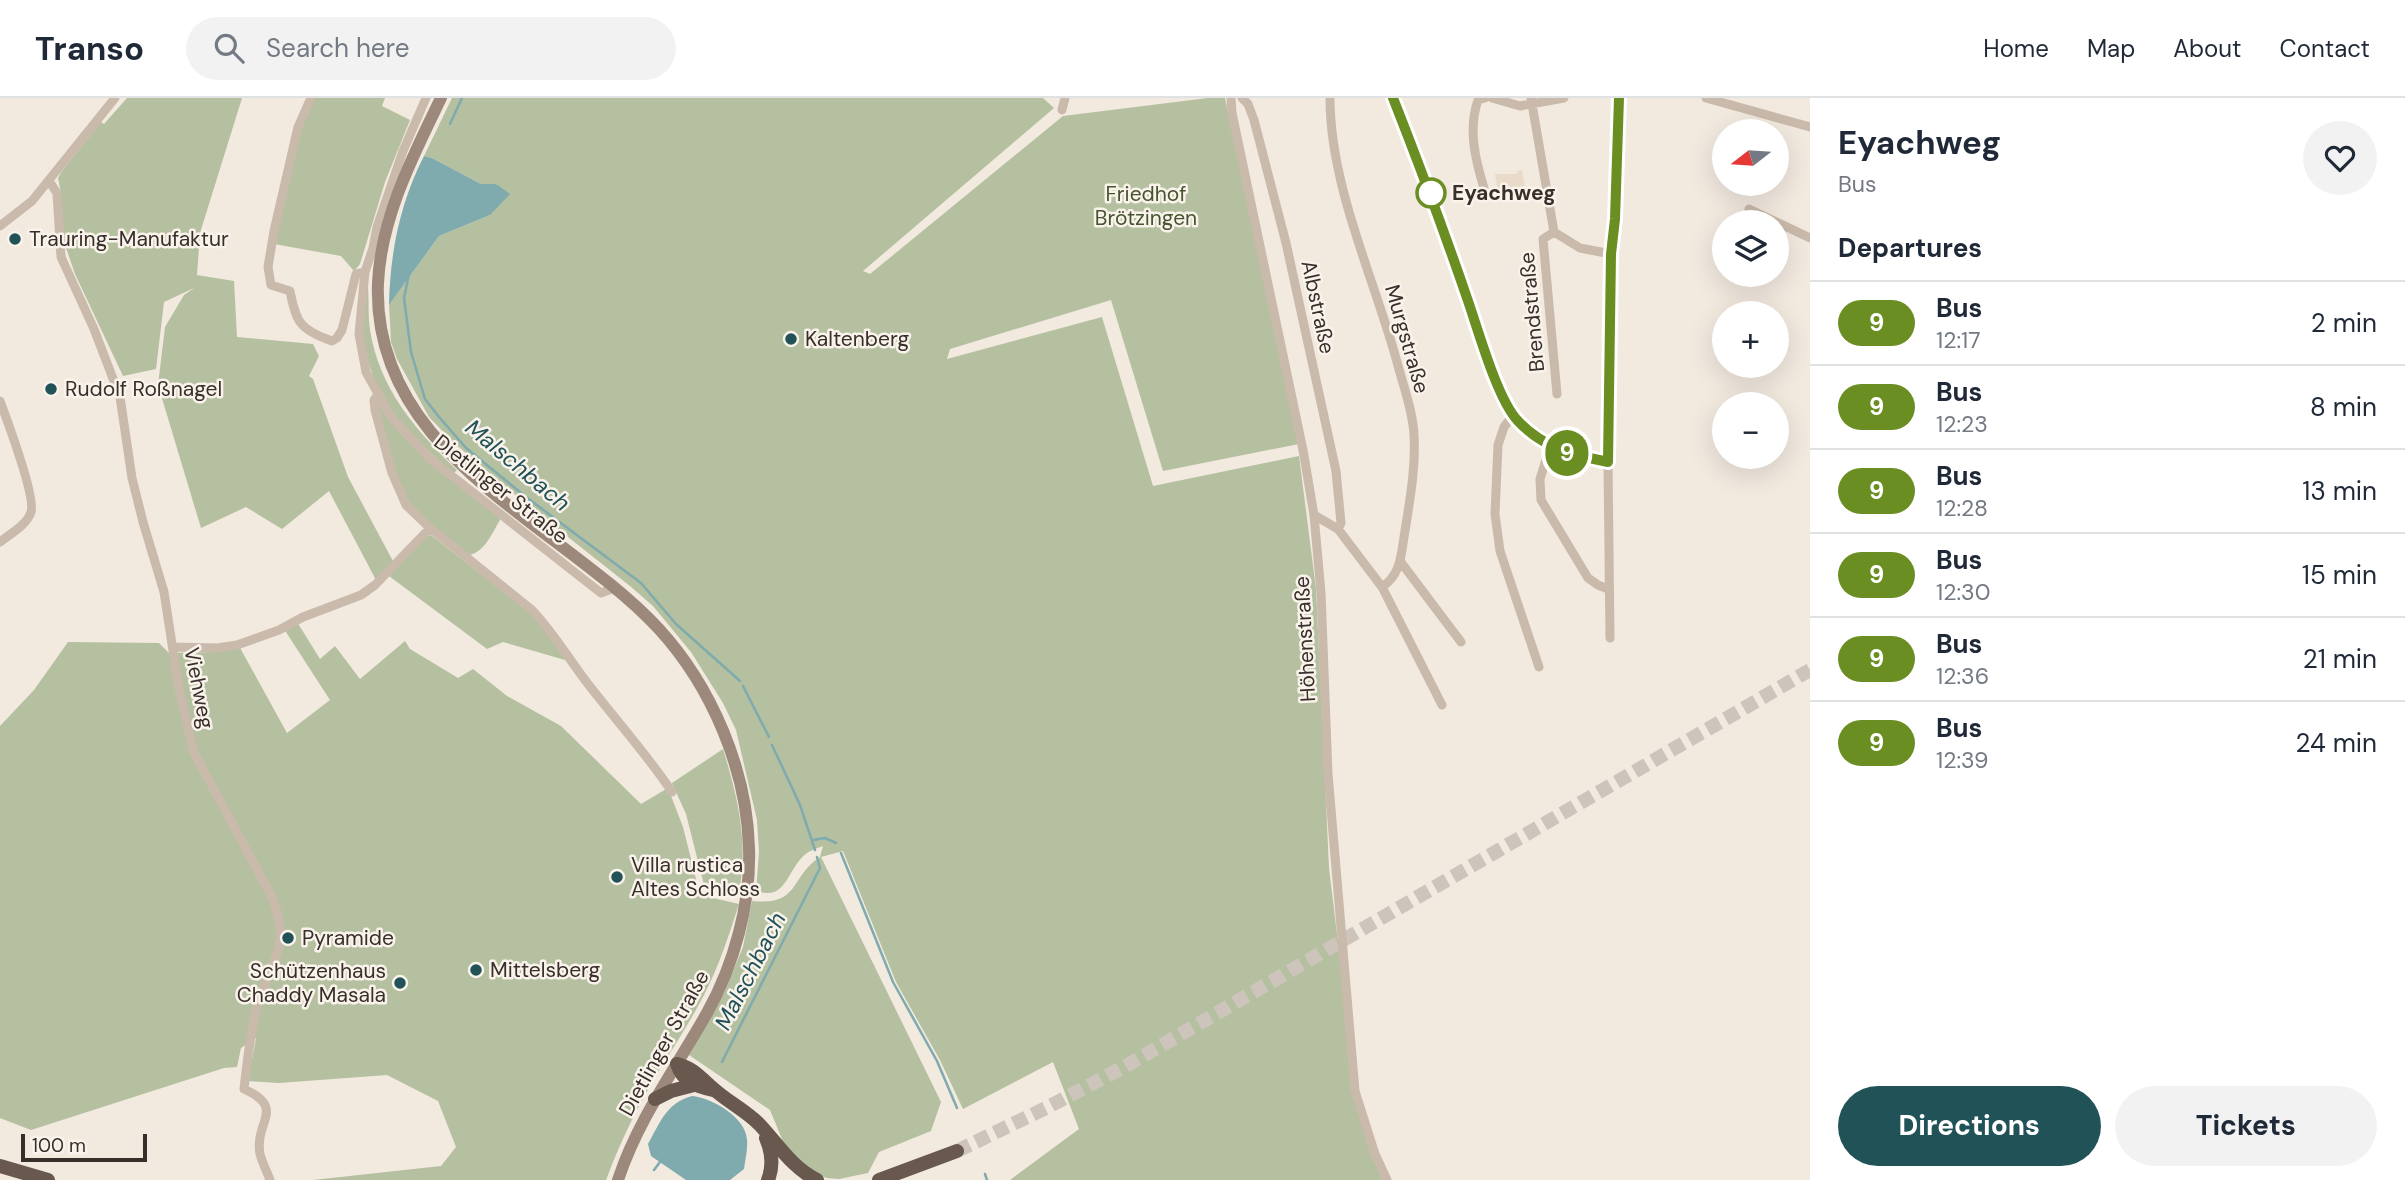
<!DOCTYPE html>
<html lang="en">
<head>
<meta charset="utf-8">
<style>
	:root { --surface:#fff; --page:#f2f2f3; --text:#1f2937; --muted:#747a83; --line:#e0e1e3; --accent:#215258 }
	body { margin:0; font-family:"DM Sans",sans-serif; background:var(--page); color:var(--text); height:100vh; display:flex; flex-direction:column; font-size:26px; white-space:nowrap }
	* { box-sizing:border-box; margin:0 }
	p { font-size:23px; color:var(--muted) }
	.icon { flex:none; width:38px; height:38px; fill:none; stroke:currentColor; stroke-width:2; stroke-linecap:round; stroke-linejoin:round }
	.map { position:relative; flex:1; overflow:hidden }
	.side { display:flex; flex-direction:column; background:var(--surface); width:595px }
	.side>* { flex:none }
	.badge { padding:0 14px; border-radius:23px; font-size:24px; line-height:46px }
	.needle { width:46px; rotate:253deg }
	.tools { position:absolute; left:1712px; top:21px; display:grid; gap:14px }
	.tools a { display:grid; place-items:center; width:77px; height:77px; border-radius:50%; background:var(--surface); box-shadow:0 7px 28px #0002; font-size:35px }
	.scale { position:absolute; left:21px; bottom:18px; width:126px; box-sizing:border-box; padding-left:7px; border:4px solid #382f2a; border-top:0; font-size:19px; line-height:24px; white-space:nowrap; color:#382f2a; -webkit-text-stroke:5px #f9f3eb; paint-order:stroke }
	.map>.badge { position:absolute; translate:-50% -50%; box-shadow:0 0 0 4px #fff }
	h2 { padding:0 28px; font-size:26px; line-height:63px }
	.round { display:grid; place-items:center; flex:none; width:74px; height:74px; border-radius:37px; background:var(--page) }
	.overview { display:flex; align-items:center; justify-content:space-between; height:119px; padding:0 28px }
	h1 { font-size:33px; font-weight:700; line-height:52px }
	.action { display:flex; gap:14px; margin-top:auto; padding:14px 28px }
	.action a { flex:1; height:80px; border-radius:42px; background:var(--accent); color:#fff; font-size:28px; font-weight:700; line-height:80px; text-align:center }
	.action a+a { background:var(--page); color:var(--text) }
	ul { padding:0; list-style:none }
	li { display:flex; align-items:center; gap:21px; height:84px; padding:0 28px; border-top:2px solid var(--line) }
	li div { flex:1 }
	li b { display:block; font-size:26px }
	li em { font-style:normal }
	li .badge { min-width:77px; font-weight:700; text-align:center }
	header { display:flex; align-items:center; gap:42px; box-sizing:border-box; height:98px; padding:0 35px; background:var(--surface); border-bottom:2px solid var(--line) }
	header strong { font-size:33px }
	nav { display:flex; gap:38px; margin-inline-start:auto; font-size:24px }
	.search { width:490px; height:63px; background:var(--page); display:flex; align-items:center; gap:18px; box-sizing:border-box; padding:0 24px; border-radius:38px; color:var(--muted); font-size:26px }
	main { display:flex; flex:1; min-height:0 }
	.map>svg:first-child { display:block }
	.green { fill:#b4c09f }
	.plaza { fill:#e9dbc7 }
	.water { fill:#7faaae }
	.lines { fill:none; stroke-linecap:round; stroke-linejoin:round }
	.stream { stroke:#7faaae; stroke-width:2.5 }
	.trunk-tunnel { stroke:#cdc4bb; stroke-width:14; stroke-dasharray:14 7; stroke-linecap:butt }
	.minor { stroke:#cabaab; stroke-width:9 }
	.secondary { stroke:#9d897c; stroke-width:12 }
	.trunk { stroke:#68584e; stroke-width:14 }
	.line-casing { stroke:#fff; stroke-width:16 }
	.line { stroke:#6b8e23; stroke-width:10 }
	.stop-dot { fill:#fff; stroke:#6b8e23; stroke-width:3.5 }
	.poi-dot { fill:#215258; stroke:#f9f3eb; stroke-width:2.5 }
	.labels { text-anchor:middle; stroke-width:5; stroke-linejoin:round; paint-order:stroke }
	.stop-label { font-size:21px; font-weight:bold; fill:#382f2a; stroke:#f9f3eb; text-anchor:start }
	.park-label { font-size:21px; fill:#46552f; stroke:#f9f3eb }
	.poi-label { font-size:21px; fill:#382f2a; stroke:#f9f3eb; text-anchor:start }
	.street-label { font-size:21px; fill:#382f2a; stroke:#f9f3eb }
	.water-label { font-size:23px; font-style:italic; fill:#215258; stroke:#f9f3eb }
</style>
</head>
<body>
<header>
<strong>Transo</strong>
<div class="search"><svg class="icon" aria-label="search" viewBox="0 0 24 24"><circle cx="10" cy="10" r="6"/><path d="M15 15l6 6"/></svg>Search here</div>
<nav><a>Home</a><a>Map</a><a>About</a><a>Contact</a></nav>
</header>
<main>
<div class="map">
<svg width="1810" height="1082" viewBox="0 0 1810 1082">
	<rect width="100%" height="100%" fill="#f2e9df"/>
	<path class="green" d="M127 0H242L200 135 197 177 234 183 237 239 313 246 319 258 309 278 313 281 348 379 394 465 376 482 329 393 282 431 246 409 201 430 158 287 165 229 184 197 194 190 164 204 156 271 123 278 75 176 60 132 61 95 58 80 62 73 101 24 104 26Z
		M314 0H385L382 8 410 22 385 84 360 166 354 173 341 158 274 146 301 29Z
		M452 0H1043L1054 10 863 173 870 176 1063 18 1208 0H1225L1299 346 1163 373 1111 202 950 251 947 261 1102 219 1153 388 1299 358 1316 491 1329 770 1342 877 1351 994 1382 1082H1010L1079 1031 1053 964 963 1011 940 962 896 884 843 753 821 759 941 1004 931 1033 879 1054 868 1075 839 1081 827 1080 809 1073 784 1046 770 1012 689 957 724 895 743 849 752 803C801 808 789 779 820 759L823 748C818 750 811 752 807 755 787 769 788 804 756 793L759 754 757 722 736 632 723 605 691 554 653 508 630 488 525 405 454 345 429 319 397 261 391 244 389 207 439 138 490 117 497 86H481L432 60 424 58Z
		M366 188 368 189C369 203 368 218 370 232 379 290 416 333 457 372L454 375C408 338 370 299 363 238 361 222 365 204 366 188Z
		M379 307C409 354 455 383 498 417L500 422C491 437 484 456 465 458L433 430 426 420 416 414 403 395 379 322Z
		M431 437 535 519 566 560 565 562 503 544 487 551 389 478 425 439Z
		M297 524 320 561 335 548 360 581 405 543 410 551 458 580 473 571 507 598 561 628 641 706 668 690 683 729 700 797 739 806C729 837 719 868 704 897 686 932 663 964 644 999 629 1026 617 1053 606 1082H313L441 1068 456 1049 438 1003 387 977 279 985 248 983 256 940 241 950 237 969 224 970 31 1032 0 1020V628L34 592 68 544 159 545 169 555 214 554 239 548 287 635 330 602 284 531Z
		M723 651C737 697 749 744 739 793L705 791 686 716 672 685Z"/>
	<path class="plaza" d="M1522 72 1525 90 1498 94 1495 76H1517V73Z"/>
	<path class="water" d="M424 58 432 60 481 86H496L510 96 490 117 439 138 389 207C390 155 400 105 424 58Z
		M692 998C712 1000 746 1019 747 1042 748 1051 745 1062 744 1071L730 1082H686L651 1058 648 1046C660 1025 666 1005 692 998Z"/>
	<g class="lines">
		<path class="stream" d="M450 26 462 0
			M409 176 404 200 411 254 425 301 439 319 466 350 526 399 641 485 676 526 740 583
			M743 588 769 639
			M772 647 800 707 815 752
			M813 742 825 740 836 745
			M841 755 893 884 937 963 957 1010
			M722 964 820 770 817 759
			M654 1072 660 1064
			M985 1076 987 1082"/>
		<path class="trunk-tunnel" d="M957 1053 1046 1010 1124 969 1810 572"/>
		<path class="minor" d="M311 0 298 29 274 133 268 169 271 187 290 193C296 224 300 232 332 243L337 240 342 232 356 176 365 174
			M426 0 403 53 377 129 373 150 365 174 359 236 366 274 391 319 429 360 601 495 614 490
			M1231 0 1232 15 1303 352 1314 417 1321 495 1328 676 1355 993 1375 1056 1387 1082
			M1242 0 1248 6 1254 22 1286 145 1336 373 1341 425 1338 431
			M1330 0C1330 88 1374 180 1397 264 1403 287 1413 313 1414 337 1416 368 1410 401 1405 433 1401 455 1402 476 1382 489
			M1393 0C1419 66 1444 133 1467 200 1478 231 1497 301 1518 323 1543 350 1574 357 1608 364
			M1492 0 1520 8 1564 0
			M1531 0 1554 134 1543 141 1557 296
			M1706 0 1810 29
			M1062 12 1065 0
			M49 83 57 95 61 159 94 231 120 299 132 380 143 424 164 494 178 585 193 653 272 799C293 852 269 862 257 909 250 936 247 963 244 991 287 1011 254 1023 260 1056 262 1064 267 1074 270 1082
			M1484 90C1475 61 1468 31 1478 2L1485 0
			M1749 111 1810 140
			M0 128 32 103 115 0
			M1554 134 1580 150 1611 156
			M377 298 374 302 375 312 392 375 406 407 430 430 532 512C553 534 567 558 585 582 614 620 646 655 672 694
			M0 303C7 322 36 399 31 414 27 427 10 436 0 444
			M1513 317 1504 329 1498 347 1495 416 1500 453 1539 569
			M1550 349 1540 381 1541 402 1588 480 1598 487 1608 491
			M1314 417 1338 431 1382 489 1442 607
			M1400 463 1461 544
			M1610 540 1608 364 1611 156 1615 121 1619 0
			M173 549 217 550 237 547 279 532 303 519 361 497 375 487 430 430"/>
		<path class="secondary" d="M441 0C413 58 381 119 378 185 371 357 560 425 659 531 712 589 747 672 749 750 751 805 734 867 707 915 676 970 638 1021 618 1082"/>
		<path class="trunk" d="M677 966C699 973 699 980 716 993 730 1005 746 1013 759 1026 778 1046 791 1069 817 1082
			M677 966C683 984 696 988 713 992
			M655 1001 671 993 694 987
			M766 1040C772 1054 774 1067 768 1082
			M0 1068 48 1082
			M879 1082 957 1053"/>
	</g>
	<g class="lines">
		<defs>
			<path id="line" d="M1393 0C1419 66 1444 133 1467 200 1478 231 1497 301 1518 323 1543 350 1574 357 1608 364L1611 156 1615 121 1619 0"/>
		</defs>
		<use href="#line" class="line-casing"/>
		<use href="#line" class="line"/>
	</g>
	<circle class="stop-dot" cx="1431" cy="95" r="14"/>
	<g class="poi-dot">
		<circle cx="15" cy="141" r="7"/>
		<circle cx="791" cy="241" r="7"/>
		<circle cx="51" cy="291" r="7"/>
		<circle cx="617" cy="779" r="7"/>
		<circle cx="288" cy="840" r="7"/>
		<circle cx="476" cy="872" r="7"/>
		<circle cx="400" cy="885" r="7"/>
	</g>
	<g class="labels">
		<g class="stop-label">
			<text x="1452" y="102">Eyachweg</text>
		</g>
		<g class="park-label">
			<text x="1146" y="103">Friedhof<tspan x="1146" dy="24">Brötzingen</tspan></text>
		</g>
		<g class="poi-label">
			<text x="29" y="148">Trauring-Manufaktur</text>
			<text x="805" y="248">Kaltenberg</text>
			<text x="65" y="298">Rudolf Roßnagel</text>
			<text x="631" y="774">Villa rustica<tspan x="631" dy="24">Altes Schloss</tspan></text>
			<text x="302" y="847">Pyramide</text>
			<text x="490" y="879">Mittelsberg</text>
			<text x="386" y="880" text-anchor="end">Schützenhaus<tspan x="386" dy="24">Chaddy Masala</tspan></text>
		</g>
		<g class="street-label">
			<text transform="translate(1318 209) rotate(78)" y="7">Albstraße</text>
			<text transform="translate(1532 214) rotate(-95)" y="7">Brendstraße</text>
			<text transform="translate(1407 241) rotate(74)" y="7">Murgstraße</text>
			<text transform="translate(501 391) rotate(38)" y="7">Dietlinger Straße</text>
			<text transform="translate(1305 541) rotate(-93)" y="7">Höhenstraße</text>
			<text transform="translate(199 590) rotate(79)" y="7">Viehweg</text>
			<text transform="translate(664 945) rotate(-61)" y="7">Dietlinger Straße</text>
		</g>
		<g class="water-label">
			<text transform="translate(518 367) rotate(40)" y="8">Malschbach</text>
			<text transform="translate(750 873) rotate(-63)" y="8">Malschbach</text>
		</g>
	</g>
</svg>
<div class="tools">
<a><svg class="needle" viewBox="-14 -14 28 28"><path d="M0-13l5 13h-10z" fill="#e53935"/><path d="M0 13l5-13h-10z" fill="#747a83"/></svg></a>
<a><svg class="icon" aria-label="layers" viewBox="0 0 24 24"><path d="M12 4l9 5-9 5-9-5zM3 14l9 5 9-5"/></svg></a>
<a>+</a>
<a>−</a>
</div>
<div class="scale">100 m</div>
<b class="badge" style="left:1567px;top:355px;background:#6b8e23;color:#fff">9</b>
</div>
<section class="side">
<div class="overview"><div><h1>Eyachweg</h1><p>Bus</p></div><a class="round"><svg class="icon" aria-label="heart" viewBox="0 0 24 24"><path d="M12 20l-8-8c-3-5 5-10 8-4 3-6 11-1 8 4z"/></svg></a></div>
<h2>Departures</h2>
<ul>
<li><span class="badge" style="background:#6b8e23;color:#fff">9</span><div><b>Bus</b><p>12:17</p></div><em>2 min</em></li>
<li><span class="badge" style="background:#6b8e23;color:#fff">9</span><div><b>Bus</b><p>12:23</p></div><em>8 min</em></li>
<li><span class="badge" style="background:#6b8e23;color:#fff">9</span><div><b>Bus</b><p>12:28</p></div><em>13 min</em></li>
<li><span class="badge" style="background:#6b8e23;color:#fff">9</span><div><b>Bus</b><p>12:30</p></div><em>15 min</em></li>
<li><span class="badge" style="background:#6b8e23;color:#fff">9</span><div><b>Bus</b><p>12:36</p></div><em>21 min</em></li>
<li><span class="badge" style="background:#6b8e23;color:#fff">9</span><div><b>Bus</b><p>12:39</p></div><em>24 min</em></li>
</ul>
<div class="action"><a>Directions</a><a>Tickets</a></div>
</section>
</main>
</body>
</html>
